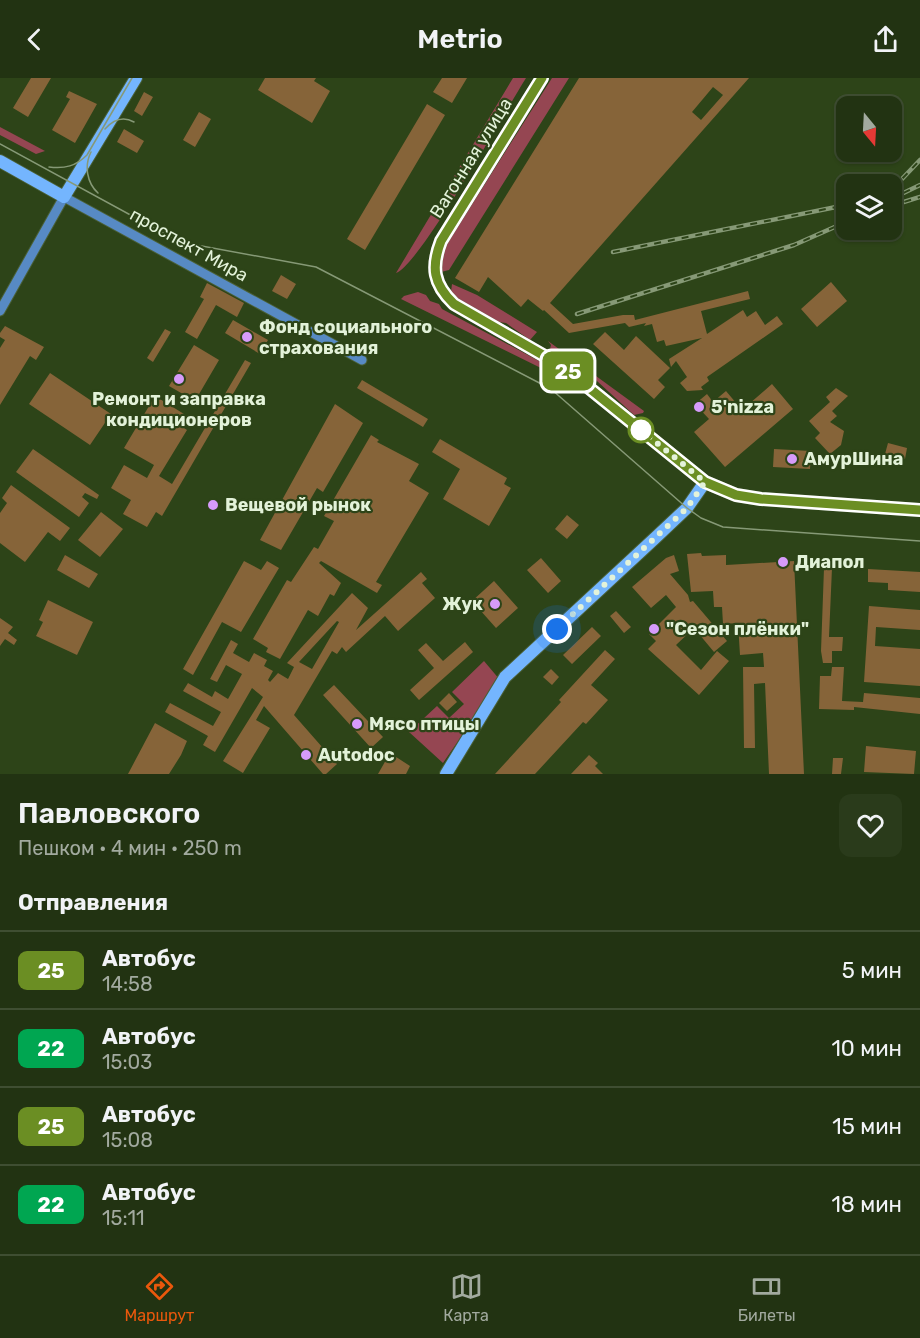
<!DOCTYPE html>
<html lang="ru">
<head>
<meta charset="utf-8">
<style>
	:root { --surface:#223312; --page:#2a3b1b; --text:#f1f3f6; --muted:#a2aa9f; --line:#3f4e32; --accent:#ea580c }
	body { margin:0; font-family:Rubik,sans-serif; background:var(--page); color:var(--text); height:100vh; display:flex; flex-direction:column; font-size:22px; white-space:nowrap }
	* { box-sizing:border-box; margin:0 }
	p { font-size:20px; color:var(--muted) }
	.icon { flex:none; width:33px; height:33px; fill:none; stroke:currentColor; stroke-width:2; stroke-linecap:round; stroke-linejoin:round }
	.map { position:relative; height:696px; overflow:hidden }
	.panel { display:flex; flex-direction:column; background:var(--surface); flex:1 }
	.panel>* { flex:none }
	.badge { padding:0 12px; border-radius:9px; font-size:21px; line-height:39px }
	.needle { width:39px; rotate:162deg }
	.tools { position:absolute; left:836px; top:18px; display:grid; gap:12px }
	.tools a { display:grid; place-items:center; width:66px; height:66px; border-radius:12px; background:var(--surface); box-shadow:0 2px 4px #0004,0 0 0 2px var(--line); font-size:30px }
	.you { position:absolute; width:30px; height:30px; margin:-15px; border:4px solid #fff; border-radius:50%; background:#1a73e8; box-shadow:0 0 0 9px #1a73e833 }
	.map>.badge { position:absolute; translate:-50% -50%; box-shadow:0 0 0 3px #fff }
	h2 { padding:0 18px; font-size:22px; line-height:54px }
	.round { display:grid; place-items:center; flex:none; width:63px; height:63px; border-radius:12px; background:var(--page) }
	.headline { display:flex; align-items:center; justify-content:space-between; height:102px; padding:0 18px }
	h1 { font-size:28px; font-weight:600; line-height:45px }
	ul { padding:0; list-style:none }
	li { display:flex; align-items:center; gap:18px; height:78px; padding:0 18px; border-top:2px solid var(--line) }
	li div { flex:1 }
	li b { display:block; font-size:22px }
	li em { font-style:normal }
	li .badge { min-width:66px; font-weight:700; text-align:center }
	header { display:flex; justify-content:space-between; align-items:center; height:78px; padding:0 18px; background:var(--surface); font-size:27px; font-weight:600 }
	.tabs { display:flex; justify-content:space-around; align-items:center; height:84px; border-top:2px solid var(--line); background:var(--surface); font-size:16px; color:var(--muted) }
	.tabs a { display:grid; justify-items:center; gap:3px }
	.tabs .active { color:var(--accent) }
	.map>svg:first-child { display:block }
	.green { fill:#954652 }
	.building { fill:#866439; fill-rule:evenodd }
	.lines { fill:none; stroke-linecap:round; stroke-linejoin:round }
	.street-casing { stroke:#4a6037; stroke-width:11 }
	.secondary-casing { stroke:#4a6037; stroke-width:14 }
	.street { stroke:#578ac4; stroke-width:9 }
	.secondary { stroke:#74b5fe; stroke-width:12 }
	.tram { stroke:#869976; stroke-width:1.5 }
	.rail-casing { stroke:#869976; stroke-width:4.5 }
	.rail { stroke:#2d4418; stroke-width:2; stroke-dasharray:7; stroke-linecap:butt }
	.line-casing { stroke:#fff; stroke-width:14 }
	.line { stroke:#6b8e23; stroke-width:9 }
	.walk { stroke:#e3f2d9; stroke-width:6; stroke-dasharray:0 10.8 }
	.poi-dot { fill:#d69bfa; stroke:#2d4418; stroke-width:2 }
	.stop-dot { fill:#fff; stroke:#6b8e23; stroke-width:3 }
	.labels { text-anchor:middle; stroke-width:4.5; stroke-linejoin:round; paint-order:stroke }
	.street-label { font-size:18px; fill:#e3f2d9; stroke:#2d4418 }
	.poi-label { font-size:18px; font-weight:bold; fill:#e3f2d9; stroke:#2d4418; text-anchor:start }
</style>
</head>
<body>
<header><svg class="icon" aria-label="back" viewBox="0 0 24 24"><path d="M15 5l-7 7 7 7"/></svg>Metrio<svg class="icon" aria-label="share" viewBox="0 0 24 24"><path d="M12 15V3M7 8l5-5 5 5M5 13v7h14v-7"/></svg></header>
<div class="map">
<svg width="920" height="696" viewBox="0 0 920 696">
	<rect width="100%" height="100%" fill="#2d4418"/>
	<path class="green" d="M513 0H526C507 30 419 188 396 195Z
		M552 0H569L449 192 441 194V181L445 169Z
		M0 49 45 73 36 76 0 57Z
		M452 206 477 217 537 254 530 262 506 245 492 243 455 219 451 214Z
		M418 214 426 217 430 223 439 226 442 231 554 291 547 293 401 221 404 218Z
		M548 263 644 333 643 335 634 337 585 292 550 271 551 267Z
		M484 583 500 602 443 685 409 654 437 628 449 640 464 626 452 614Z"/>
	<path class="building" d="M31 0H51L28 39 13 30Z
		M265 0H316L314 3 330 13 312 45 258 12Z
		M442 0H467L452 25 433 14Z
		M579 0H749L550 225 573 246 623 237H634L635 242 748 213 750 221 701 233 707 256 743 232 747 239 756 233 765 247 777 238 783 246 707 299 709 303 701 309 703 312 687 313 680 305 687 299 676 283 671 289 669 281 702 260 666 268 664 262 657 264 652 246 644 248 646 245 629 249 625 245 569 255 544 232 543 233 528 221 521 229 488 199 479 214 455 200ZM713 9 723 17 701 42 692 34Z
		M69 13 97 26 75 65 52 52 70 21 66 19Z
		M144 14 153 19 142 38 134 33Z
		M427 26 445 37 365 172 347 161Z
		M199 34 211 41 195 69 183 62Z
		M124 51 144 63 137 75 117 64Z
		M281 197 296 206 287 221 272 213Z
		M831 204 847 223 817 249 801 231Z
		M207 205 244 225 237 239 216 227 197 261 185 254 204 221 200 219Z
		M233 242 268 262 260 276 225 255Z
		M5 248 44 269 36 282 30 278 0 327V270L5 262 0 259V255Z
		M165 251 171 254 153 284 147 280Z
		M605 254 624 272 636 258 670 290 658 302 665 309 654 321 593 266Z
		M194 267 219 282 195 323 169 308Z
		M245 282 251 285 162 438 156 434 147 449 123 436 131 422 111 410 124 387 147 400 154 387 124 370 155 318 184 336 178 346 187 352 159 398 172 406Z
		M50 295 111 336 90 367 29 326Z
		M362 302 428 341 423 349 357 310Z
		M772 306 793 331 725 389 694 354 709 341 695 326 707 316 713 324 726 313 742 332Z
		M836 310 848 318 832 333 837 338 830 344 844 353 841 367 830 376 815 360 820 355 809 343 830 324 826 319Z
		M335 326 363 345 323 414 317 410 281 472 260 462Z
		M371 357 379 362 377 364 419 386 409 403 429 415 376 504 382 507 377 515 321 483 319 485 341 505 334 518 330 516 318 538 308 532 280 581 266 574 268 570 253 561 287 502 291 504 314 469 318 471 334 443 324 438Z
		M440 361 507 400 504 406 511 410 489 448 443 421 460 391 432 374Z
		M888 365 907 370 905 381 885 376Z
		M33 371 99 417 97 421 85 415 82 419 89 425 79 439 16 394Z
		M774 371 811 373 810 391 773 389Z
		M11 407 70 450 60 463 48 454 25 484 0 465V435L7 425 2 420Z
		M101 434 123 451 100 479 78 462Z
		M567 437 579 447 567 461 555 451Z
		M701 475 702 478 726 477V487L794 483 804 696H769L765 605 754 606 755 670H744L743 589H764L763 575 740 577 738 545 723 546 722 529H714L713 513 691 514 687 476Z
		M65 477 98 496 89 510 57 492Z
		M674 477 679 493 670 496 688 517 690 524 693 523 727 563 714 574 694 550 676 567 701 592 717 573 729 583 699 617 648 571 656 563 649 556 676 529 666 517 651 530 632 509 666 480Z
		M541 480 561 503 548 515 527 492Z
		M244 483 261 492 267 483 279 490 241 554 222 544 193 597 183 591Z
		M824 490H832L829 559H843L842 573H832V585H823L821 573Z
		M868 491 920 494V514L888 512V505L868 504Z
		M421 494 427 501 422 505 435 520 398 553 385 538 346 574 342 569 337 576 332 573 294 637 337 686 326 696H323L264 628 256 642 270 650 243 695 223 683 263 619 252 610 215 674 203 667 208 658 165 634 170 625 213 648 221 634 183 613 188 605 212 619 215 613 228 621 242 596 226 587 217 604 210 601 231 562 238 566 233 575 249 584 254 575 267 582 264 588 273 593 268 602 270 604 278 595 288 601 294 589 287 585 352 515 368 530 356 552ZM337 543 339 544 312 591 299 584Z
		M494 503 518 530 496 550 472 523Z
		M48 522 93 544 77 577 36 558 43 544 39 542Z
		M869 528 920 532V552L876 549 875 568 920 571V608L864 604Z
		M616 533 631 549 624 555 610 538Z
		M0 540 13 549 8 555 17 562 14 567 5 561 0 568Z
		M592 549 601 558 572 586 563 577Z
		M465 564 473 574 419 622 410 612 434 590 418 572 426 565 443 583Z
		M605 572 615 581 591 607 608 622 586 646 583 644 535 696H495L561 624 559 622Z
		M832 589H844L842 623 863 624 864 615 920 620V636L854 629V632L819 631 820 598H831Z
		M551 591 559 599 552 607 543 599Z
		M334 607 383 659 371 670 323 617Z
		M449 615 457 624 447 633 439 625Z
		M155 645 187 663 181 677 169 696H128Z
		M866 668 916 673 914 696 864 694Z
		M390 675 410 688 406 696H378Z
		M589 677 598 685 595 688 603 696H571Z
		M833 680H843L841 696H832Z"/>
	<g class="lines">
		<defs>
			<path id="street" d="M0 233 64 119 362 282"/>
			<path id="secondary" d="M542 0 441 163C431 189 433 206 454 226L562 288 705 404 736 417 761 421 920 432
				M0 83 64 119
				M64 119 136 0
				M446 696 505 599 654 461 687 430 705 404"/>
		</defs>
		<use href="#street" class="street-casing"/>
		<use href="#secondary" class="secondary-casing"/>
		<use href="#street" class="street"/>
		<use href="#secondary" class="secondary"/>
		<path class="tram" d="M105 51C113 42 123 38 134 44
			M0 66 180 164 316 189 551 311 687 430 701 440 723 449 920 463
			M91 74C84 88 87 105 98 115
			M49 89C65 91 76 88 87 77L132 0"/>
		<defs>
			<path id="rail" d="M891 108 901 102 920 82
				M891 121 920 107
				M891 128 920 119
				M613 174 846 127
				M577 236 794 167 846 144"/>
		</defs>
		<use href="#rail" class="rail-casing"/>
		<use href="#rail" class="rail"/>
	</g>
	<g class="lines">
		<defs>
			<path id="line" d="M542 0 441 163C431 189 433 206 454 226L562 288 705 404 736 417 761 421 920 432"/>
		</defs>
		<use href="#line" class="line-casing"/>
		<use href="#line" class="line"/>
		<path class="walk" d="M557 551 687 430 705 404 636 348 641 352"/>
	</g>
	<g class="poi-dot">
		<circle cx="247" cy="259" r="6"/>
		<circle cx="179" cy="301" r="6"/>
		<circle cx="699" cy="329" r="6"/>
		<circle cx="792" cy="381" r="6"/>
		<circle cx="213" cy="427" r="6"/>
		<circle cx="783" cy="484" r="6"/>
		<circle cx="495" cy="526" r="6"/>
		<circle cx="654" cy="551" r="6"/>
		<circle cx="357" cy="646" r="6"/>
		<circle cx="306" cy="677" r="6"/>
	</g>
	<circle class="stop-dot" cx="641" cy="352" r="12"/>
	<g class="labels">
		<g class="street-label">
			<text transform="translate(471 80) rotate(-58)" y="6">Вагонная улица</text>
			<text transform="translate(189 167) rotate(29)" y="6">проспект Мира</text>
		</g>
		<g class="poi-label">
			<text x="259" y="255">Фонд социального<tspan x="259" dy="21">страхования</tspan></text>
			<text x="179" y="327" text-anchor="middle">Ремонт и заправка<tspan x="179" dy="21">кондиционеров</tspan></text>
			<text x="711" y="335">5'nizza</text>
			<text x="804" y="387">АмурШина</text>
			<text x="225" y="433">Вещевой рынок</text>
			<text x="795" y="490">Диапол</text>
			<text x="483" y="532" text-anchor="end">Жук</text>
			<text x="666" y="557">"Сезон плёнки"</text>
			<text x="369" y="652">Мясо птицы</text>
			<text x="318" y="683">Autodoc</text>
		</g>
	</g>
</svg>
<div class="tools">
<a><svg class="needle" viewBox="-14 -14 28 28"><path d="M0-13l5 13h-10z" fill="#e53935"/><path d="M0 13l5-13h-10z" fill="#a2aa9f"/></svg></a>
<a><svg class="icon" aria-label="layers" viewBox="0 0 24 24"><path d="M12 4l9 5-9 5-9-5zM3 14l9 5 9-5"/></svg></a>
</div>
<div class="you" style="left:557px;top:551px"></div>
<b class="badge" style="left:568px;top:293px;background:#6b8e23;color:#fff">25</b>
</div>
<section class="panel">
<div class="headline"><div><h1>Павловского</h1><p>Пешком · 4 мин · 250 m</p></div><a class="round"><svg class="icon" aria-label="heart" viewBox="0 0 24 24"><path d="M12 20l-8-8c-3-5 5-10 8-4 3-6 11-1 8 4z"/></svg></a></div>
<h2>Отправления</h2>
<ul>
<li><span class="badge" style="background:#6b8e23;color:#fff">25</span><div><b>Автобус</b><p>14:58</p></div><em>5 мин</em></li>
<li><span class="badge" style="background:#00a651;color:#fff">22</span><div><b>Автобус</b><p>15:03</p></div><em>10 мин</em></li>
<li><span class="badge" style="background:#6b8e23;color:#fff">25</span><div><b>Автобус</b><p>15:08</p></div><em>15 мин</em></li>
<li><span class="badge" style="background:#00a651;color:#fff">22</span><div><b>Автобус</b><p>15:11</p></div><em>18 мин</em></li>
</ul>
</section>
<nav class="tabs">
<a class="active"><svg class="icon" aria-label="directions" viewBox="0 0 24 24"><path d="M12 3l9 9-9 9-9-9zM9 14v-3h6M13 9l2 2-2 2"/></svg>Маршрут</a>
<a><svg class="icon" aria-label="map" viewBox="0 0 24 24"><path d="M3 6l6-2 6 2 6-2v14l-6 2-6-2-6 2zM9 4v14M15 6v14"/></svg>Карта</a>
<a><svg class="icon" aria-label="tickets" viewBox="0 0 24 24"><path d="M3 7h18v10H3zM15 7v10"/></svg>Билеты</a>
</nav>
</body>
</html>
